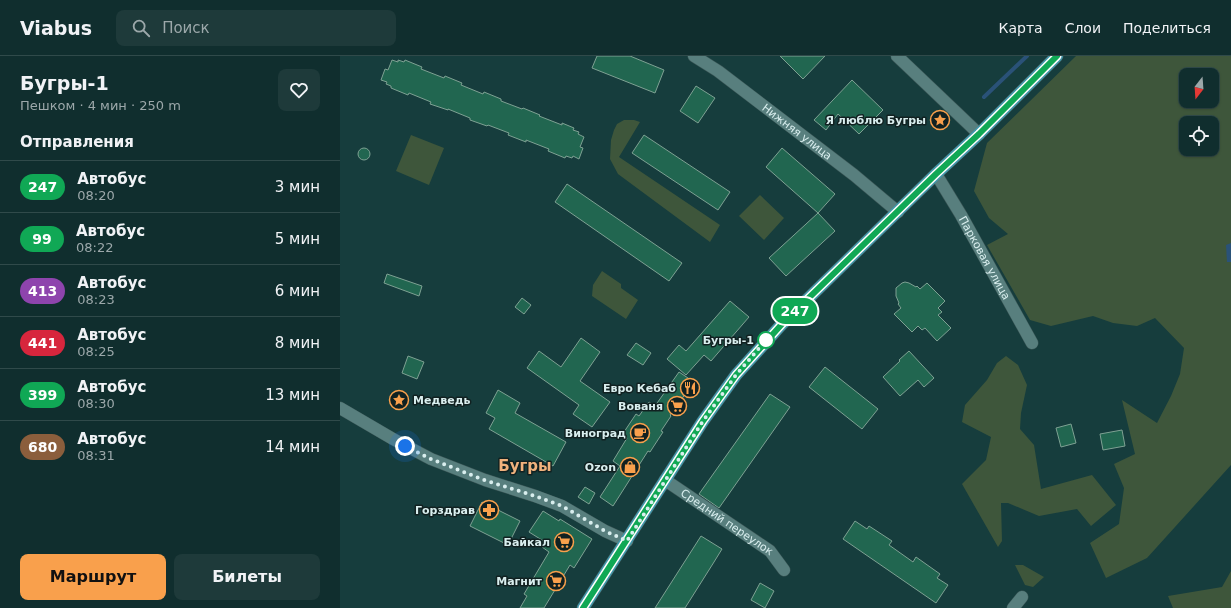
<!DOCTYPE html>
<html lang="ru">
<head>
<meta charset="utf-8">
<style>
	:root { --surface:#102e2e; --page:#1e3a3a; --text:#f1f3f6; --muted:#9ca8aa; --line:#304a4a; --accent:#f9a04c }
	body { margin:0; font-family:"DejaVu Sans",sans-serif; background:var(--page); color:var(--text); height:100vh; display:flex; flex-direction:column; font-size:15px; white-space:nowrap }
	* { box-sizing:border-box; margin:0 }
	p { font-size:13px; color:var(--muted) }
	.icon { flex:none; width:22px; height:22px; fill:none; stroke:currentColor; stroke-width:2; stroke-linecap:round; stroke-linejoin:round }
	.map { position:relative; flex:1; overflow:hidden }
	.details { display:flex; flex-direction:column; background:var(--surface); width:340px }
	.details>* { flex:none }
	.badge { padding:0 8px; border-radius:13px; font-size:14px; line-height:26px }
	.needle { width:26px; rotate:197deg }
	.controls { position:absolute; left:839px; top:12px; display:grid; gap:8px }
	.controls a { display:grid; place-items:center; width:40px; height:40px; border-radius:8px; background:var(--surface); box-shadow:0 1px 3px #0004,0 0 0 1px var(--line); font-size:20px }
	.you { position:absolute; width:20px; height:20px; margin:-10px; border:3px solid #fff; border-radius:50%; background:#1a73e8; box-shadow:0 0 0 6px #1a73e833 }
	.map>.badge { position:absolute; translate:-50% -50%; box-shadow:0 0 0 2px #fff }
	h2 { padding:0 20px; font-size:15px; line-height:36px }
	.round { display:grid; place-items:center; flex:none; width:42px; height:42px; border-radius:8px; background:var(--page) }
	.head { display:flex; align-items:center; justify-content:space-between; height:68px; padding:0 20px }
	h1 { font-size:19px; font-weight:800; line-height:30px }
	.action { display:flex; gap:8px; margin-top:auto; padding:8px 20px }
	.action a { flex:1; height:46px; border-radius:8px; background:var(--accent); color:#111; font-size:16px; font-weight:800; line-height:46px; text-align:center }
	.action a+a { background:var(--page); color:var(--text) }
	ul { padding:0; list-style:none }
	li { display:flex; align-items:center; gap:12px; height:52px; padding:0 20px; border-top:1px solid var(--line) }
	li div { flex:1 }
	li b { display:block; font-size:15px }
	li em { font-style:normal }
	li .badge { min-width:44px; font-weight:700; text-align:center }
	header { display:flex; align-items:center; gap:24px; box-sizing:border-box; height:56px; padding:0 20px; background:var(--surface); border-bottom:1px solid var(--line) }
	header strong { font-size:19px }
	nav { display:flex; gap:22px; margin-inline-start:auto; font-size:14px }
	.search { width:280px; height:36px; background:var(--page); display:flex; align-items:center; gap:10px; box-sizing:border-box; padding:0 14px; border-radius:8px; color:var(--muted); font-size:15px }
	main { display:flex; flex:1; min-height:0 }
	.map>svg:first-child { display:block }
	.green { fill:#3e563b; fill-rule:evenodd }
	.water { fill:#2a5278 }
	.lines { fill:none; stroke-linecap:round; stroke-linejoin:round }
	.stream { stroke:#2a5278; stroke-width:4 }
	.building { fill:#216650; stroke:#7ea193 }
	.minor-casing { stroke:#3c5858; stroke-width:13 }
	.major-casing { stroke:#3c5858; stroke-width:13 }
	.minor { stroke:#587f7e; stroke-width:12 }
	.major { stroke:#4197ab; stroke-width:12 }
	.line-casing { stroke:#fff; stroke-width:9 }
	.line { stroke:#10a855; stroke-width:6 }
	.walk { stroke:#d9eeee; stroke-width:4; stroke-dasharray:0 7.2 }
	.stop-dot { fill:#fff; stroke:#10a855; stroke-width:2 }
	.labels { text-anchor:middle; stroke-width:3; stroke-linejoin:round; paint-order:stroke }
	.poi-label { font-size:11px; font-weight:bold; fill:#d9eeee; stroke:#112121; text-anchor:end }
	.street-label { font-size:11px; fill:#d9eeee; stroke:#112121 }
	.stop-label { font-size:11px; font-weight:bold; fill:#d9eeee; stroke:#112121; text-anchor:end }
	.district-label { font-size:15px; font-weight:bold; fill:#f0b27d; stroke:#112121 }
</style>
</head>
<body>
<header>
<strong>Viabus</strong>
<div class="search"><svg class="icon" aria-label="search" viewBox="0 0 24 24"><circle cx="10" cy="10" r="6"/><path d="M15 15l6 6"/></svg>Поиск</div>
<nav><a>Карта</a><a>Слои</a><a>Поделиться</a></nav>
</header>
<main>
<section class="details">
<div class="head"><div><h1>Бугры-1</h1><p>Пешком · 4 мин · 250 m</p></div><a class="round"><svg class="icon" aria-label="heart" viewBox="0 0 24 24"><path d="M12 20l-8-8c-3-5 5-10 8-4 3-6 11-1 8 4z"/></svg></a></div>
<h2>Отправления</h2>
<ul>
<li><span class="badge" style="background:#10a855;color:#fff">247</span><div><b>Автобус</b><p>08:20</p></div><em>3 мин</em></li>
<li><span class="badge" style="background:#10a855;color:#fff">99</span><div><b>Автобус</b><p>08:22</p></div><em>5 мин</em></li>
<li><span class="badge" style="background:#8e44ad;color:#fff">413</span><div><b>Автобус</b><p>08:23</p></div><em>6 мин</em></li>
<li><span class="badge" style="background:#d7263d;color:#fff">441</span><div><b>Автобус</b><p>08:25</p></div><em>8 мин</em></li>
<li><span class="badge" style="background:#10a855;color:#fff">399</span><div><b>Автобус</b><p>08:30</p></div><em>13 мин</em></li>
<li><span class="badge" style="background:#8b5e3c;color:#fff">680</span><div><b>Автобус</b><p>08:31</p></div><em>14 мин</em></li>
</ul>
<div class="action"><a>Маршрут</a><a>Билеты</a></div>
</section>
<div class="map">
<svg width="891" height="552" viewBox="0 0 891 552">
	<rect width="100%" height="100%" fill="#163d3d"/>
	<path class="green" d="M736 0H891V409L807 502 766 522 750 487 779 468 784 432 774 408 795 398 782 344 817 367 831 340 840 318 844 292 815 262 797 270 773 267 753 260 711 270 690 264 647 189 668 178 649 162 634 135 647 87ZM846 19H872V45H846ZM846 67H872V93H846Z
		M284 64H294L300 66 279 101 380 169 370 186 278 118 270 103 271 84 274 74 277 68Z
		M71 79 104 92 89 129 56 115Z
		M420 139 444 162 424 184 399 160Z
		M262 215 281 228V232L298 244 286 263 252 240 253 229Z
		M666 300 678 309 687 329 681 357 680 373 694 389 701 433 752 419 776 449 751 470 737 453 699 460 668 447H661L662 485 658 491 622 428 646 404 651 381 622 366 625 349 647 324 657 307Z
		M675 509H683L704 521 693 531 685 529Z
		M891 515V552H833L828 540 882 531Z"/>
	<path class="water" d="M891 187V206H887L886 189Z"/>
	<g class="lines">
		<path class="stream" d="M644 41 687 0"/>
	</g>
	<path class="building" d="M257 0H290L324 14 315 37 252 12Z
		M440 0H485L463 23Z
		M52 4 58 6V4L64 6 65 4 82 11 81 13 104 22 105 20 122 27 121 29 143 38 144 36 161 43V45L182 53 183 52 200 59 199 60 222 69V67L234 72 233 74 239 76 238 78 244 81 240 91 243 92 239 103 233 100 232 102 226 100 225 102 208 95 209 93 186 84V86L168 79 169 77 148 69 147 70 130 64V62L108 53V54L90 48 91 46 69 37 68 39 51 32V30L46 28 47 26 41 24 45 13 48 14Z
		M512 24 543 54 519 78 498 58 486 74 474 64Z
		M356 30 375 42 358 67 340 55Z
		M304 79 390 136 378 154 292 97Z
		M18 98a6 6 0 1 1 12 0a6 6 0 1 1-12 0Z
		M442 92 495 138 478 157 426 111Z
		M227 128 342 207 329 225 215 146Z
		M478 157 495 175 446 220 429 202Z
		M47 218 82 230 79 240 44 227Z
		M565 226 569 227 576 231 577 230 580 233 587 227 605 245 598 252 602 256 598 259 611 272 597 285 585 272 582 274 578 270 572 276 554 258 561 252 558 248 559 247 556 240V232L562 227Z
		M182 242 191 249 184 258 175 251Z
		M390 245 409 261 371 305 364 299 346 319 327 303 339 289 346 295Z
		M241 282 260 296 240 325 270 346 252 371 233 358 239 349 187 312 199 295 221 311Z
		M296 287 311 297 303 309 287 299Z
		M569 295 594 322 584 331 578 324 560 340 543 321 560 305 559 304Z
		M68 300 84 306 77 323 62 317Z
		M485 311 538 353 522 373 469 331Z
		M339 316 354 326 330 359 331 360 321 375 323 376 310 396 308 395 273 450 260 441 280 410 273 405 287 382 282 379 296 358 299 360 309 346 315 350Z
		M158 334 180 347 175 357 226 386 213 410 149 373 155 362 146 357Z
		M430 338 450 351 379 452 359 438Z
		M731 368 736 387 721 391 716 372Z
		M782 374 785 390 763 394 760 378Z
		M245 431 255 437 249 448 238 441Z
		M142 446 180 465 168 489 130 470Z
		M203 455 219 465 220 463 252 483 234 512 230 509 204 552H180L187 540 184 538 209 496 202 491 205 486 189 476Z
		M515 465 527 473 529 470 552 485 549 489 573 506 576 501 600 518 597 522 608 529 596 547 503 483Z
		M361 480 382 493 374 506 345 552H315Z
		M420 527 434 535 425 552 411 544Z"/>
	<g class="lines">
		<defs>
			<g id="minor">
				<path id="s1" d="M354 0 378 15 514 119 558 156"/>
				<path d="M557 0 639 78"/>
				<path id="s2" d="M596 118 621 159 692 287"/>
				<path d="M0 352 53 383 91 403 145 424 195 440 222 450 265 475 287 485"/>
				<path id="s3" d="M325 424 430 495 444 514"/>
				<path d="M673 552 682 541"/>
			</g>
			<path id="major" d="M243 552 363 365 396 319 442 268 596 118 639 78 717 0"/>
		</defs>
		<use href="#minor" class="minor-casing"/>
		<use href="#major" class="major-casing"/>
		<use href="#minor" class="minor"/>
		<use href="#major" class="major"/>
	</g>
	<g class="lines">
		<defs>
			<path id="line" d="M243 552 363 365 396 319 442 268 596 118 639 78 717 0"/>
		</defs>
		<use href="#line" class="line-casing"/>
		<use href="#line" class="line"/>
		<path class="walk" d="M65 390 91 403 144 424 195 440 222 450 265 475 287 485 363 365 396 319 426 284"/>
	</g>
	<defs>
		<symbol id="sight-ring" viewBox="-11 -11 22 22"><circle r="9.5" fill="#112121" stroke="#f9a04c" stroke-width="1.5"/><path d="M0-6L1.8-2.2L6-1.7L2.9 1.2L3.7 5.4L0 3.3L-3.7 5.4L-2.9 1.2L-6-1.7L-1.8-2.2Z" fill="#f9a04c"/></symbol>
		<symbol id="restaurant-ring" viewBox="-11 -11 22 22"><circle r="9.5" fill="#112121" stroke="#f9a04c" stroke-width="1.5"/><path d="M-5-6h1v4h1v-4h1v4h1v-4h1v5L-1.5 .5V6h-2V.5L-5-1ZM5-6V6H3V1.5H1.5Q1.5-4 5-6Z" fill="#f9a04c"/></symbol>
		<symbol id="supermarket-ring" viewBox="-11 -11 22 22"><circle r="9.5" fill="#112121" stroke="#f9a04c" stroke-width="1.5"/><path d="M-6-5.5h2.5l.6 2H6L4.5 2H-2.5L-4.4-4H-6ZM-1.5 3.2a1.3 1.3 0 1 0 .1 0ZM3 3.2a1.3 1.3 0 1 0 .1 0Z" fill="#f9a04c"/></symbol>
		<symbol id="cafe-ring" viewBox="-11 -11 22 22"><circle r="9.5" fill="#112121" stroke="#f9a04c" stroke-width="1.5"/><path d="M-5.5-4.5H6V0H3Q3 3.5 0 3.5H-2.5Q-5.5 3.5-5.5 0ZM3-3.2v2h1.7v-2ZM-6 4.5H4V6H-6Z" fill="#f9a04c"/></symbol>
		<symbol id="shop-ring" viewBox="-11 -11 22 22"><circle r="9.5" fill="#112121" stroke="#f9a04c" stroke-width="1.5"/><path d="M-5-2.5h2.3a2.7 3.5 0 0 1 5.4 0H5L5.5 6h-11ZM-1.5-2.5h3a1.5 2.3 0 0 0-3 0Z" fill="#f9a04c"/></symbol>
		<symbol id="pharmacy-ring" viewBox="-11 -11 22 22"><circle r="9.5" fill="#112121" stroke="#f9a04c" stroke-width="1.5"/><path d="M-2-6h4v4h4v4h-4v4h-4v-4h-4v-4h4Z" fill="#f9a04c"/></symbol>
	</defs>
	<g fill-rule="evenodd">
		<use href="#sight-ring" x="589" y="53" width="22" height="22"/>
		<use href="#restaurant-ring" x="339" y="321" width="22" height="22"/>
		<use href="#sight-ring" x="48" y="333" width="22" height="22"/>
		<use href="#supermarket-ring" x="326" y="339" width="22" height="22"/>
		<use href="#cafe-ring" x="289" y="366" width="22" height="22"/>
		<use href="#shop-ring" x="279" y="400" width="22" height="22"/>
		<use href="#pharmacy-ring" x="138" y="443" width="22" height="22"/>
		<use href="#supermarket-ring" x="213" y="475" width="22" height="22"/>
		<use href="#supermarket-ring" x="205" y="514" width="22" height="22"/>
	</g>
	<circle class="stop-dot" cx="426" cy="284" r="8"/>
	<g class="labels">
		<g class="poi-label">
			<text x="586" y="68">Я люблю Бугры</text>
			<text x="336" y="336">Евро Кебаб</text>
			<text x="73" y="348" text-anchor="start">Медведь</text>
			<text x="323" y="354">Вованя</text>
			<text x="286" y="381">Виноград</text>
			<text x="276" y="415">Ozon</text>
			<text x="135" y="458">Горздрав</text>
			<text x="210" y="490">Байкал</text>
			<text x="202" y="529">Магнит</text>
		</g>
		<g class="street-label">
			<text dy="4" stroke="none"><textPath href="#s1" startOffset="128">Нижняя улица</textPath></text>
			<text dy="4" stroke="none"><textPath href="#s2" startOffset="97">Парковая улица</textPath></text>
			<text dy="4" stroke="none"><textPath href="#s3" startOffset="75">Средний переулок</textPath></text>
		</g>
		<g class="stop-label">
			<text x="414" y="288">Бугры-1</text>
		</g>
		<g class="district-label">
			<text x="185" y="415">Бугры</text>
		</g>
	</g>
</svg>
<div class="controls">
<a><svg class="needle" viewBox="-14 -14 28 28"><path d="M0-13l5 13h-10z" fill="#e53935"/><path d="M0 13l5-13h-10z" fill="#9ca8aa"/></svg></a>
<a><svg class="icon" aria-label="locate" viewBox="0 0 24 24"><circle cx="12" cy="12" r="6"/><path d="M12 2v4M12 18v4M2 12h4M18 12h4"/></svg></a>
</div>
<div class="you" style="left:65px;top:390px"></div>
<b class="badge" style="left:455px;top:255px;background:#10a855;color:#fff">247</b>
</div>
</main>
</body>
</html>
